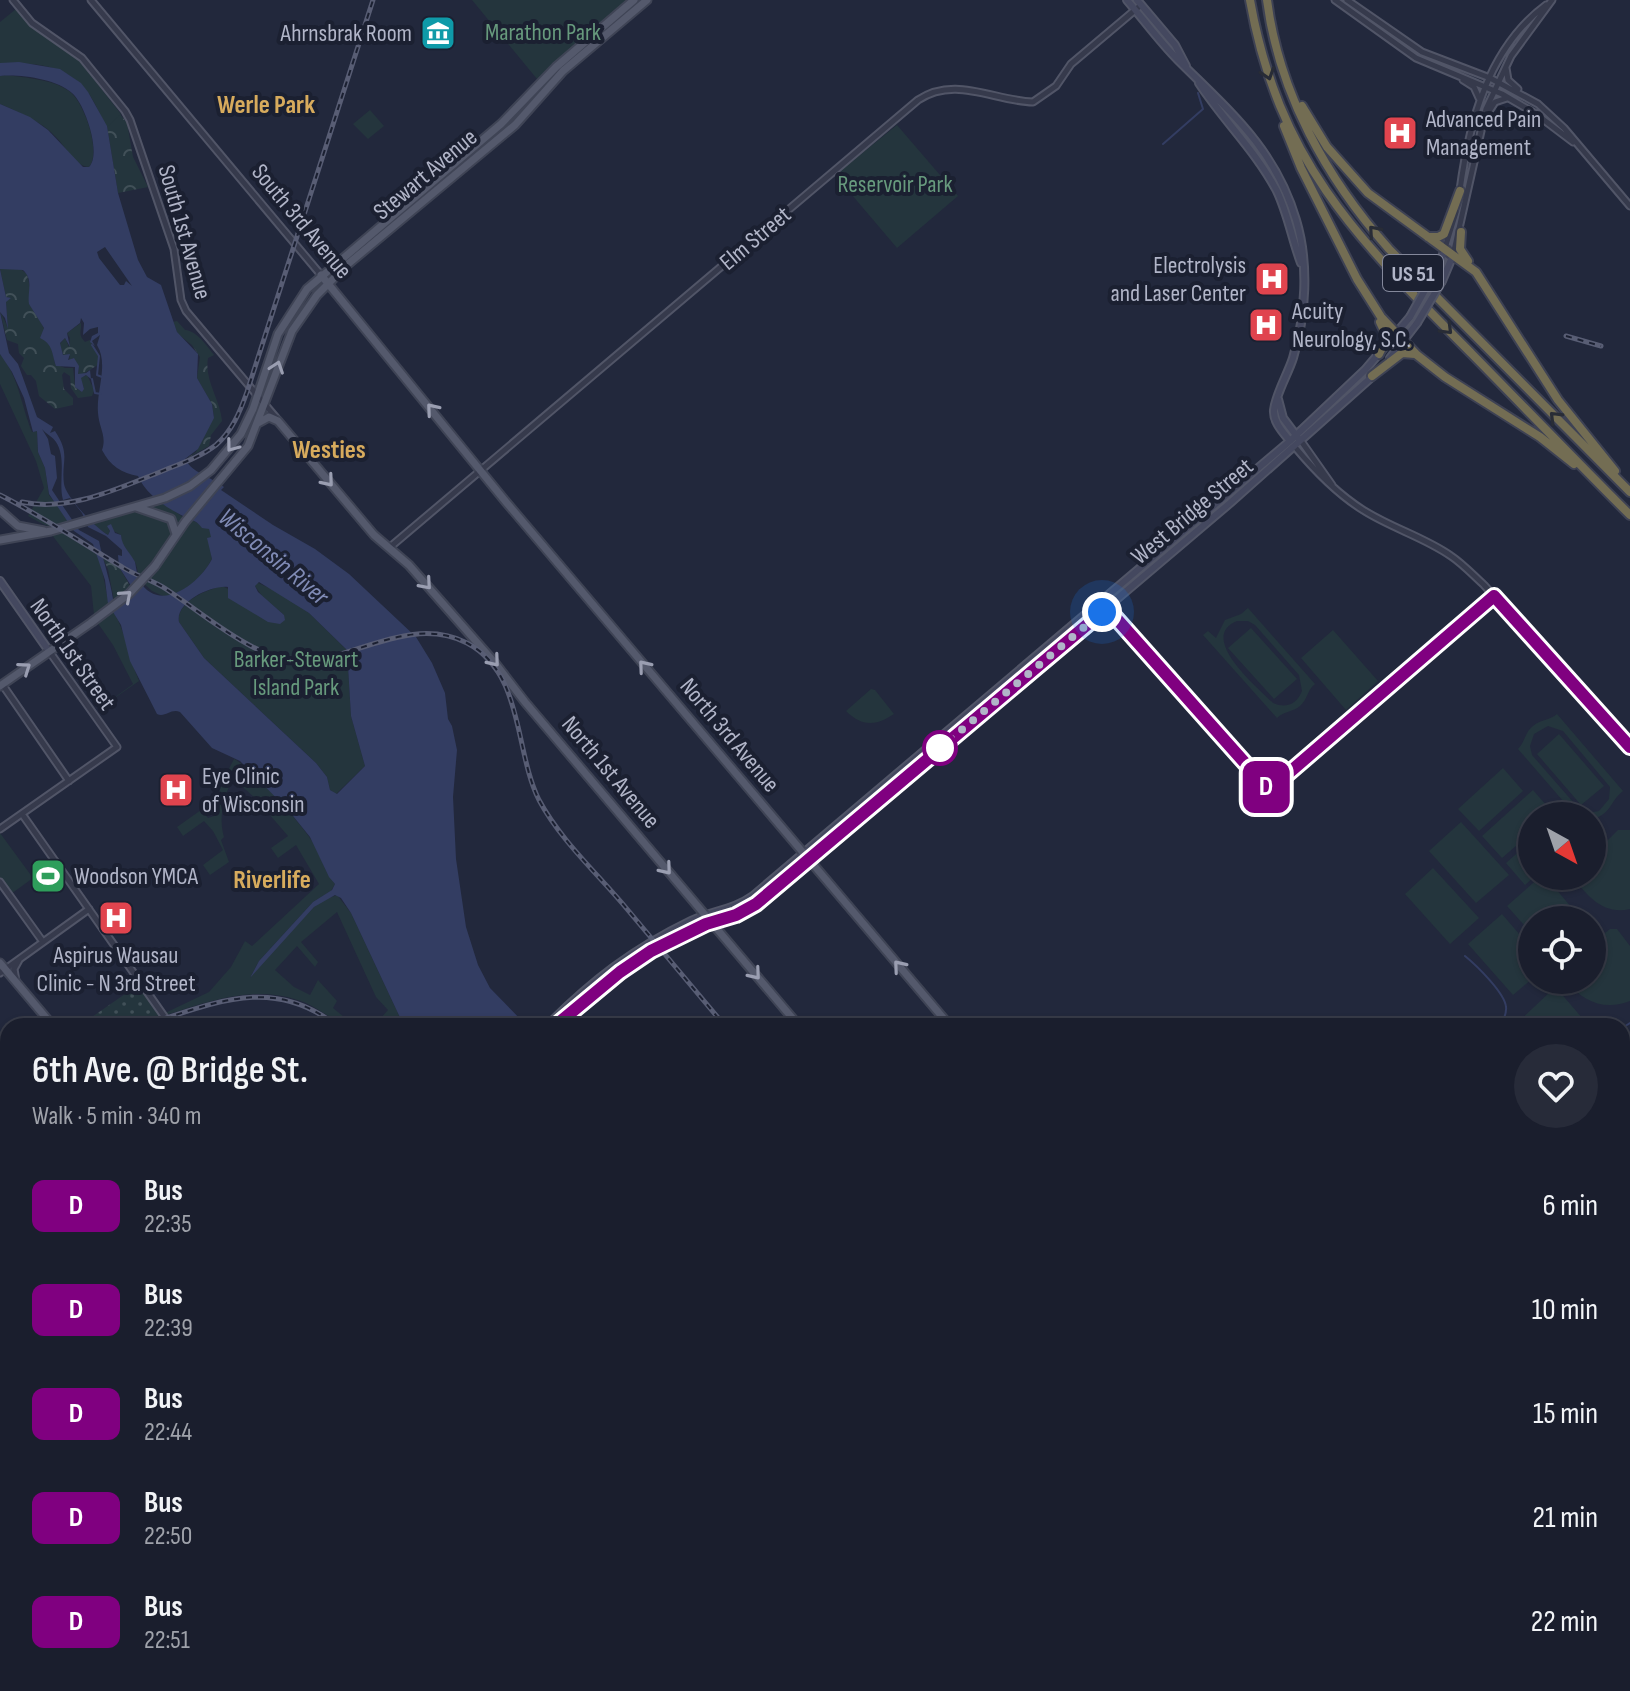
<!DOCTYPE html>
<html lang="en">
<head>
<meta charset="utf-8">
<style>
	:root { --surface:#1a1e2d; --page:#272b39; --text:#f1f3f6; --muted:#9fa2aa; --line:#383c49 }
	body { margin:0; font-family:"Sofia Sans Condensed",sans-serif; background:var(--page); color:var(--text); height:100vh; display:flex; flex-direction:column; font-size:30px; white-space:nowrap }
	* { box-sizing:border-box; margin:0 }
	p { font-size:26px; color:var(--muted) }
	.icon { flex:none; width:44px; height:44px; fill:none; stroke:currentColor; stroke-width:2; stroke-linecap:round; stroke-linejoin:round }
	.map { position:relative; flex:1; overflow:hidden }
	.details { position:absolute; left:0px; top:1018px; width:1630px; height:674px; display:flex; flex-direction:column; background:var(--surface); border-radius:24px 24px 0 0; box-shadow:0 2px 6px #0004,0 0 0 2px var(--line) }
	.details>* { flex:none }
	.badge { padding:0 16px; border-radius:12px; font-size:28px; line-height:52px }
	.needle { width:52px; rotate:140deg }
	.buttons { position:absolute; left:1518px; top:802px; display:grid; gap:16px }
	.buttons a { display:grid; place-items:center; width:88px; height:88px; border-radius:50%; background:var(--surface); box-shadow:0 2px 6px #0004,0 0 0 2px var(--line); font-size:40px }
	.you { position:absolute; width:40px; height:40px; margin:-20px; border:6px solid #fff; border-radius:50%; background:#1a73e8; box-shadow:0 0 0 12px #1a73e833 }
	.map>.badge { position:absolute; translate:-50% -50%; box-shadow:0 0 0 4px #fff }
	.round { display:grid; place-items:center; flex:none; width:84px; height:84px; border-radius:42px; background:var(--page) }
	.headline { display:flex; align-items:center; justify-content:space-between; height:136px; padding:0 32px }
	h1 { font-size:38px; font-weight:600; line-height:60px }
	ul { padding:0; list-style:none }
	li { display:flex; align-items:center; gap:24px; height:104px; padding:0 32px }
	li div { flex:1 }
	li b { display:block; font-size:30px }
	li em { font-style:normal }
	li .badge { min-width:88px; font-weight:700; text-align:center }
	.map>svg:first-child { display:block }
	.grass { fill:url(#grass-dots) }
	.forest { fill:url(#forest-crowns) }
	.park { fill:#24353d; fill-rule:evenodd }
	.water { fill:#333d62; fill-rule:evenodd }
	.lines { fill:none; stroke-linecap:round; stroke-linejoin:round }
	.stream { stroke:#333d62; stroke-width:2 }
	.tertiary-casing { stroke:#515567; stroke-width:9 }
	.secondary-casing { stroke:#515567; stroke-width:10 }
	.primary-casing { stroke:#3f4455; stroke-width:11 }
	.motorway-casing { stroke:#3e4254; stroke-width:12 }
	.tertiary { stroke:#363a4c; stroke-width:5 }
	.secondary { stroke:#44485f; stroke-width:6 }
	.primary { stroke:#54596c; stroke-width:7 }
	.motorway { stroke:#736d53; stroke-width:8 }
	.rail-casing { stroke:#585d74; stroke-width:5 }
	.rail { stroke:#1b2031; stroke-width:2; stroke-dasharray:6; stroke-linecap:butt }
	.secondary-bridge-casing { stroke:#515567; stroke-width:10; stroke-linecap:butt }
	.primary-bridge-casing { stroke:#3f4455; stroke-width:11; stroke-linecap:butt }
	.secondary-bridge { stroke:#44485f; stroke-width:6 }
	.primary-bridge { stroke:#54596c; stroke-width:7 }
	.oneway { stroke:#282c36 }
	.oneway2 { stroke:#9a9eb1 }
	.line-casing { stroke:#fff; stroke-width:18 }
	.line { stroke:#800080; stroke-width:12 }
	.walk { stroke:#b1b5c8; stroke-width:8; stroke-dasharray:0 14.4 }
	.stop-dot { fill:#fff; stroke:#800080; stroke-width:4 }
	.labels { text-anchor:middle; stroke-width:8; stroke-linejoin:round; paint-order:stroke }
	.shield { fill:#1b2031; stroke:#84889b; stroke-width:2 }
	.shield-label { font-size:22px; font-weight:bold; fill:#b1b5c8 }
	.park-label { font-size:24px; fill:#679a7d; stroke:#1b2031 }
	.poi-label { font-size:24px; fill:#b1b5c8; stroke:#1b2031; text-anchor:start }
	.street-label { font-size:24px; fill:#b1b5c8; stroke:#1b2031 }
	.neighbourhood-label { font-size:26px; font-weight:bold; fill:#d7ab5d; stroke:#1b2031 }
	.water-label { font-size:26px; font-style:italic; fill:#808bb5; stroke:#1b2031 }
</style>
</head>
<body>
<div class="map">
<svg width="1630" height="1691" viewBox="0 0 1630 1691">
	<defs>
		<pattern id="grass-dots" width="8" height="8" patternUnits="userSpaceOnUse" patternTransform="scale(2)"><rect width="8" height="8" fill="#24353d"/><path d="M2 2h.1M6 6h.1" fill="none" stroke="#415058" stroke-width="1.8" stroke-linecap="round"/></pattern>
		<pattern id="forest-crowns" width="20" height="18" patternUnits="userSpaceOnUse" patternTransform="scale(2)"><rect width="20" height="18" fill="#24353d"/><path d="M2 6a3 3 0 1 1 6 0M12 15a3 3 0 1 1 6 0" fill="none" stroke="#415058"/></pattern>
	</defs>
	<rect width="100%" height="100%" fill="#22283c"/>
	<path class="grass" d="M138 985 160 1016 127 1026H79Z"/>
	<path class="forest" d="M120 114 127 123 133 157 148 187 118 193 107 126Z
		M0 268H19L27 274 31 293 29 304C40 316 53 347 55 364L65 368H73L75 387 82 392 84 388 80 378 87 375 94 390 92 396 78 398 71 388 70 376 64 372 62 375 64 389 73 398V405L55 409 39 396 36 381 31 375H27L21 366 24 358 19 353 18 344 7 340 0 311 8 328 6 301 10 299 6 297Z
		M177 321 185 330C197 331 207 346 214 355L208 358C204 380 220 399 222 421L211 435 209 446 186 459 196 452 214 416 212 404 197 378 200 357 192 345 178 334 173 322Z
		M81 323C82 331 77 334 85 342L90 340 98 356V365L81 375 78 374 79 366 73 358 69 361 70 356 63 355 60 344 65 338 69 347 70 338 67 333Z
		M102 557 119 567 130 586 114 600 108 569Z"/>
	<path class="park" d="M472 0H630L537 79Z
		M16 9 33 28 77 58 121 114 107 127C100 116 96 103 88 93 67 63 32 63 0 63V22Z
		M6 75C26 78 52 79 69 91 84 101 102 153 89 167 74 166 66 147 56 137 41 121 20 113 0 104V76Z
		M370 110 384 126 368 139 353 124Z
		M897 125 958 196 897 248 835 175Z
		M0 354C19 377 21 405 32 432L37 431 38 452 45 468 49 495 72 525C53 531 44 525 28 516L44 488 36 461 0 384Z
		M163 503 183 517 154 561 157 567 192 520 209 529 212 537 208 538 212 559C201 579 185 592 165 597L152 591 140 580 136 564 122 543 121 535 108 528 110 531 108 535 90 523Z
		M61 532 99 555 109 605 94 615 91 586 52 535Z
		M256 582 280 593 309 613 347 650 351 716 365 766 336 794 330 790 327 777 316 763 204 658 179 622C176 602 206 590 222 586L284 615 262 596 255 586Z
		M1248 608 1315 684C1307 690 1308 699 1300 706 1293 712 1284 711 1277 718L1203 635 1208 631 1216 638 1225 620 1241 614ZM1237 621H1248L1255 625 1299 675 1302 691C1297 704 1286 709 1273 703 1257 687 1197 637 1237 621Z
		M113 611C126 632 129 658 139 681L96 711 133 684 113 645 97 622Z
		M1251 628 1297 679 1274 699 1228 648Z
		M1333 630 1378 681 1346 710 1301 658Z
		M871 689 875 690 894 714C876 726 862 727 846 711Z
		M1557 714 1623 791C1610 801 1611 815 1592 819V816H1576L1518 749C1525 742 1525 732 1533 726 1541 719 1549 721 1557 714ZM1548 726 1563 731 1610 787 1609 799 1599 811 1588 813 1580 810 1532 755 1530 746 1534 734Z
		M1559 734 1604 786 1581 805 1537 754Z
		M234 759C251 767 305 827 315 846 322 859 325 873 335 884L331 891 313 902 259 961 250 978 261 962 314 907 323 900 337 895 351 913 404 1026H387L380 1019 388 1010 376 997 337 912 301 942 318 962 315 967 297 946 275 970 294 987 310 995 318 980 337 1001 333 1008 355 1026C338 1026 322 1010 306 1003 258 983 213 1000 166 1015L165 1013 209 992 231 967 245 941 252 946 319 884 296 845 278 858 271 848 288 836 257 800 233 778C224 796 218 817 224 837L221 840 229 862 210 875 203 865 223 850 213 831 204 821 183 836 177 827 201 810 208 818 214 816 221 784Z
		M1503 768 1523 791 1479 831 1458 809Z
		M1533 790 1553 813 1549 816H1532V832L1502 858 1482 836Z
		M1461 822 1509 875 1476 903 1429 851Z
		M1618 830H1630V909C1603 915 1589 897 1573 878L1575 876H1592V856Z
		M0 833 33 878 11 894 0 877Z
		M1532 840V876H1535L1525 885 1506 863Z
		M1433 868 1479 918 1450 944 1405 894Z
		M1541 876H1545L1582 920H1532V934L1507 906Z
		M1502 914 1532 949V979L1513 995 1468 944Z
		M1610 929H1617L1630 946V1001C1605 1011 1582 1002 1566 980H1592V944Z
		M1551 991H1559L1589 1026H1514Z
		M865 1684H1043L1049 1691H865Z"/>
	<path class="water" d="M19 62 60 69 81 83 88 92 107 126 118 193 138 260 147 277 161 285 177 332 198 354 197 378 212 404 214 418 198 449 185 459C192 473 212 477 224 487L221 490 227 494 273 525 315 549 349 574 416 637 432 663 445 693 448 719 452 726 457 750 453 797 456 859 466 927 478 965 490 988 527 1026H404L351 913 341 898 335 895 314 907 250 978 259 961 313 902 332 890 335 884 329 877 310 837 289 811 240 761 212 748 180 712C171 708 165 718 157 714L130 661 121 625 108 604 105 580 93 544 74 531 49 494 45 468 38 452 37 431 33 432 24 398 12 372 0 354V312L9 353 18 364 37 417 53 427 50 433 55 431C71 455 61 461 64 484 67 499 96 528 108 535L110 531 107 526 111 524 115 533 121 535C122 547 130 552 135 562 136 567 137 575 139 580 159 615 199 584 212 559L207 538 211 537 209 529 202 528C197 521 194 521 187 518 168 509 146 495 138 476 122 473 110 466 102 450 107 436 99 428 98 413 96 390 109 365 97 345L100 335 92 341 95 346 90 342 92 336 98 333V327L90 329 83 335 84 323 81 318 80 323 67 333 70 347 65 338 60 343 63 355 70 354 68 360 74 358 79 366 78 374 86 373 96 366 90 370 91 379 86 375 81 378 84 389 82 392 75 387V367L56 366C52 354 53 344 40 338L44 328 29 304C27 292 34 280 23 270L0 269 6 297 11 298 6 302 8 329 5 318 0 312V104L30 117 48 130 83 167H89C102 154 85 104 72 93 56 79 20 74 0 76V63ZM105 247 132 286 126 281 124 285H120L99 258 97 252ZM42 429C46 434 53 437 56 442 67 459 58 482 63 500L70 498 82 513 88 527 106 536 122 550V556L118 555 119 567 135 592C130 601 122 604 113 599 110 579 103 561 99 541L79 530 52 490 57 478 55 456 51 454 48 439ZM259 582 309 613 347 650 351 716 365 766 337 794 330 790 327 777 316 763 204 658 179 622C175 602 211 585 228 587V598L268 622 280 624 285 620 284 615 258 592 255 586Z
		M768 1684H865V1691H768Z"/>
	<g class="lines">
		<path class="stream" d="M1163 144 1203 109 1198 93
			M92 345 99 356 97 375 102 377
			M92 379 95 393 101 394
			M1465 956C1476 965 1505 993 1506 1007 1507 1014 1503 1020 1501 1026
			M1622 1028 1630 1023
			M1016 1684 1021 1687 1027 1684
			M1033 1684H1037
			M1045 1684 1050 1691"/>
		<defs>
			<path id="tertiary" d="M13 0 32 23 82 58 125 111 130 120 174 249 181 300 186 311 278 420
				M91 0 321 275
				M1335 0 1416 58 1502 94 1536 114 1573 142
				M1347 0 1422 52 1490 78 1538 104 1564 128 1630 206
				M1506 68 1508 80 1518 89
				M1463 80 1474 87 1479 98
				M1484 119 1495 102 1507 98
				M1460 190C1469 123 1488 48 1546 5
				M1445 248 1456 212
				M1453 255 1486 109 1511 56 1552 0
				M1301 441 1332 485
				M1295 447C1315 471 1336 493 1363 510 1391 528 1424 537 1451 556 1463 564 1473 575 1484 585L1630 747
				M389 548 918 100C955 75 994 101 1033 102L1056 86 1071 64 1141 5
				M2 684 69 781
				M22 814 171 1026
				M0 829 117 747 49 651
				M0 882 43 942
				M0 973 89 909
				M16 981 14 969 19 960
				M1622 1146 1630 1139
				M0 1280 8 1290
				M1540 1684 1546 1691
				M649 1691 657 1684
				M982 1691 984 1684"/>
			<path id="secondary" d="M1127 0C1144 20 1160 42 1178 60 1228 110 1275 148 1296 220 1309 263 1306 315 1293 358 1288 374 1276 393 1274 410 1273 422 1283 432 1290 441
				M1137 0 1175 45 1186 66
				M1199 83C1224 121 1256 151 1277 191 1288 214 1292 239 1301 263
				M1434 274 1445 250
				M1442 281 1453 255
				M1390 358 1417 323
				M1278 399 1283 418 1298 438
				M0 581 49 651
				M547 1026C592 981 633 949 691 921 711 911 734 910 753 896L1290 441 1365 370 1410 317
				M555 1026 620 972 651 951 706 924 743 912 762 900 1230 503 1374 375
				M487 1684 493 1691"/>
			<path id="primary" d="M321 275 506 502 950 1026
				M258 423 269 417 278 421 374 535 409 565 495 663 525 702 799 1026
				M136 507 171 519 176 534
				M0 510 18 526 44 531
				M0 540 51 531 165 498 190 486 211 470 241 434 253 409 278 334 307 289 501 124 556 67 634 0
				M155 566 185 522 248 446 292 331 317 295 348 264 515 125 563 71 647 0
				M0 686 92 622
				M0 963 53 1026
				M0 1121 8 1131
				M1622 1252 1630 1253
				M223 1691 231 1684"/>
			<path id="motorway" d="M1250 0C1279 164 1360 241 1472 354 1525 408 1577 462 1630 515
				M1267 0C1279 94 1327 179 1389 249L1630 492
				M1302 106 1327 147 1368 193 1476 272 1558 400 1615 471
				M1284 126 1301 168 1357 279 1381 317 1417 355 1445 377 1540 437 1574 464
				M1461 232 1460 249 1468 261
				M1428 237H1438L1444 234 1460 191
				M1379 354 1387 337 1380 322
				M1372 376 1402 353 1415 354"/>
		</defs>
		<use href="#tertiary" class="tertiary-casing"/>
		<use href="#secondary" class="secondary-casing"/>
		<use href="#primary" class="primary-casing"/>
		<use href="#motorway" class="motorway-casing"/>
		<use href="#tertiary" class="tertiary"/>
		<use href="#secondary" class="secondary"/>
		<use href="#primary" class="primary"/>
		<use href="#motorway" class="motorway"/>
		<defs>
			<path id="rail" d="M1566 336 1601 346
				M0 495C42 516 82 543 122 567 136 576 153 580 166 589 207 616 262 667 313 661 364 652 416 617 467 643 524 673 514 750 539 800 561 841 598 874 627 909 660 948 692 987 725 1026
				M22 502C68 512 117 489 160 472 179 464 199 458 216 445 232 431 240 412 247 392L373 0
				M142 1026C212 1004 272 974 337 1026
				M0 1070 8 1068
				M720 1684V1691"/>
		</defs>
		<use href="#rail" class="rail-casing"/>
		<use href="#rail" class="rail"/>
		<defs>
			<path id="secondary-bridge" d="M1410 317 1434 274
				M1417 323 1442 281"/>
			<path id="primary-bridge" d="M92 622 129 594 155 566"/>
		</defs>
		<use href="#secondary-bridge" class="secondary-bridge-casing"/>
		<use href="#primary-bridge" class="primary-bridge-casing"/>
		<use href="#secondary-bridge" class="secondary-bridge"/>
		<use href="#primary-bridge" class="primary-bridge"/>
	</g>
	<defs><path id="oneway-chevron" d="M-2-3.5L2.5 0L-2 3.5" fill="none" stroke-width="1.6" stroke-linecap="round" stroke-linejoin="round" transform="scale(2)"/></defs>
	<g class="oneway">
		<use href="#oneway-chevron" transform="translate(1268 74) rotate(72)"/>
		<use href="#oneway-chevron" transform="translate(1374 231) rotate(-131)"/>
		<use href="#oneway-chevron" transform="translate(1447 329) rotate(45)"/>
		<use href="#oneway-chevron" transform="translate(1555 417) rotate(-135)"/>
	</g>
	<g class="oneway2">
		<use href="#oneway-chevron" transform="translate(277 367) rotate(-71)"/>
		<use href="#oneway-chevron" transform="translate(432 409) rotate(-130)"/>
		<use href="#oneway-chevron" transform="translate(232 446) rotate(127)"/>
		<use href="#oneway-chevron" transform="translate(328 481) rotate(50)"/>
		<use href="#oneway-chevron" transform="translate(426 584) rotate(49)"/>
		<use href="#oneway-chevron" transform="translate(126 596) rotate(-41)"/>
		<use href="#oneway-chevron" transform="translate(494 661) rotate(50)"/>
		<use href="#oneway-chevron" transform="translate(644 666) rotate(-130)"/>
		<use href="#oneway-chevron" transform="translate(25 668) rotate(-35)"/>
		<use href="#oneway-chevron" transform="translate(666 869) rotate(50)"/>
		<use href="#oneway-chevron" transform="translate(899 966) rotate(-130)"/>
		<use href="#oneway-chevron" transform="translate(755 974) rotate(50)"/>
	</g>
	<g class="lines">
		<defs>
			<path id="line" d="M555 1026 620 972 651 951 706 924 736 915 756 904 1107 608 1269 790 1494 596 1630 747"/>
		</defs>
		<use href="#line" class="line-casing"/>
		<use href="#line" class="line"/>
		<path class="walk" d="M940 748 1102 612"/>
	</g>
	<defs>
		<symbol id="museum-square" viewBox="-11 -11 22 22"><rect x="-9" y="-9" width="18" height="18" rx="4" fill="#0f9aa8" stroke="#1b2031"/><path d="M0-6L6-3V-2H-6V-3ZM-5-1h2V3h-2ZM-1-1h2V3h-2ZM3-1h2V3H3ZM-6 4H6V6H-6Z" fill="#fff"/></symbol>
		<symbol id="hospital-square" viewBox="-11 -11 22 22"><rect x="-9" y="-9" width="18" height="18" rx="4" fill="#e0444e" stroke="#1b2031"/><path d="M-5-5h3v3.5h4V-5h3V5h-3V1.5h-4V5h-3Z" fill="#fff"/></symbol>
		<symbol id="stadium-square" viewBox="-11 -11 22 22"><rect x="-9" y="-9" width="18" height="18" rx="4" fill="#2e9e5b" stroke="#1b2031"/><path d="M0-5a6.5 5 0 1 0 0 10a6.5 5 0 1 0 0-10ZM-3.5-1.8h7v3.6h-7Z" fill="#fff"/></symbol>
	</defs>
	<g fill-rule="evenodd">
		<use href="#museum-square" x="418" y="13" width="40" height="40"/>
		<use href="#hospital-square" x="1380" y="113" width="40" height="40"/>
		<use href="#hospital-square" x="1252" y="259" width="40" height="40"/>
		<use href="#hospital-square" x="1246" y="305" width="40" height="40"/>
		<use href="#hospital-square" x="156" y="770" width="40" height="40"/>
		<use href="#stadium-square" x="28" y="856" width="40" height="40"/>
		<use href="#hospital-square" x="96" y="898" width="40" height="40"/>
	</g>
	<circle class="stop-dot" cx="940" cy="748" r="16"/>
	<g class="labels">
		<rect class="shield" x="1383" y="255" width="60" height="36" rx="6"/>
		<g class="shield-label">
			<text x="1413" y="281">US 51</text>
		</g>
		<g class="park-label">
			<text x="543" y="40">Marathon Park</text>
			<text x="895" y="192">Reservoir Park</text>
			<text x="296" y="667">Barker-Stewart<tspan x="296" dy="28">Island Park</tspan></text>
		</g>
		<g class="poi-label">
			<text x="412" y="41" text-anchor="end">Ahrnsbrak Room</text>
			<text x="1426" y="127">Advanced Pain<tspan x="1426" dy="28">Management</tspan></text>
			<text x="1246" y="273" text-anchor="end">Electrolysis<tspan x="1246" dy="28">and Laser Center</tspan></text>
			<text x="1292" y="319">Acuity<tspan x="1292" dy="28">Neurology, S.C.</tspan></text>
			<text x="202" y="784">Eye Clinic<tspan x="202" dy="28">of Wisconsin</tspan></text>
			<text x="74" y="884">Woodson YMCA</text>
			<text x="116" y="963" text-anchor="middle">Aspirus Wausau<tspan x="116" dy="28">Clinic - N 3rd Street</tspan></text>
		</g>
		<g class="street-label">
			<text transform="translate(425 174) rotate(-40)" y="8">Stewart Avenue</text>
			<text transform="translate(302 221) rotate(50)" y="8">South 3rd Avenue</text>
			<text transform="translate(185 232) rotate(74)" y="8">South 1st Avenue</text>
			<text transform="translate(755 238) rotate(-40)" y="8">Elm Street</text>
			<text transform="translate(1192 511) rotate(-40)" y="8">West Bridge Street</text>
			<text transform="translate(73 654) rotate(55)" y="8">North 1st Street</text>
			<text transform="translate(730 735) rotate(50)" y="8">North 3rd Avenue</text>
			<text transform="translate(611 772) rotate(50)" y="8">North 1st Avenue</text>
		</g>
		<g class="neighbourhood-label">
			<text x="266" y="113">Werle Park</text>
			<text x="329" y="458">Westies</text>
			<text x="272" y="888">Riverlife</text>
		</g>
		<g class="water-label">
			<text transform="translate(274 556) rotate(40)" y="9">Wisconsin River</text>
		</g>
	</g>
</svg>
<div class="buttons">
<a><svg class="needle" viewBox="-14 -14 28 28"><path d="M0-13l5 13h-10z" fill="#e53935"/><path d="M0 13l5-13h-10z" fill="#9fa2aa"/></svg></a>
<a><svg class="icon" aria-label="locate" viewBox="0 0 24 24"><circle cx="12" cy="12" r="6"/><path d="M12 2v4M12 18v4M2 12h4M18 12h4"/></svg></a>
</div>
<div class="you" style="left:1102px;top:612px"></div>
<b class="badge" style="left:1266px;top:787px;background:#800080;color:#fff">D</b>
<section class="details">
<div class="headline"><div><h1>6th Ave. @ Bridge St.</h1><p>Walk · 5 min · 340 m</p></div><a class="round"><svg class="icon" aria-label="heart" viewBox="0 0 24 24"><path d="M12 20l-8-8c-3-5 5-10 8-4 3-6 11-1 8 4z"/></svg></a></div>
<ul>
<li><span class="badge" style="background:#800080;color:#fff">D</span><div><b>Bus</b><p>22:35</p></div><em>6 min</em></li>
<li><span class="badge" style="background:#800080;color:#fff">D</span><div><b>Bus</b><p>22:39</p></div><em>10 min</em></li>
<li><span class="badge" style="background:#800080;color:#fff">D</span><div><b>Bus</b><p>22:44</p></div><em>15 min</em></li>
<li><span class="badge" style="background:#800080;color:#fff">D</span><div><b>Bus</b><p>22:50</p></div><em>21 min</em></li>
<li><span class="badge" style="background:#800080;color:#fff">D</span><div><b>Bus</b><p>22:51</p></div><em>22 min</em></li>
</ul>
</section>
</div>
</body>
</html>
